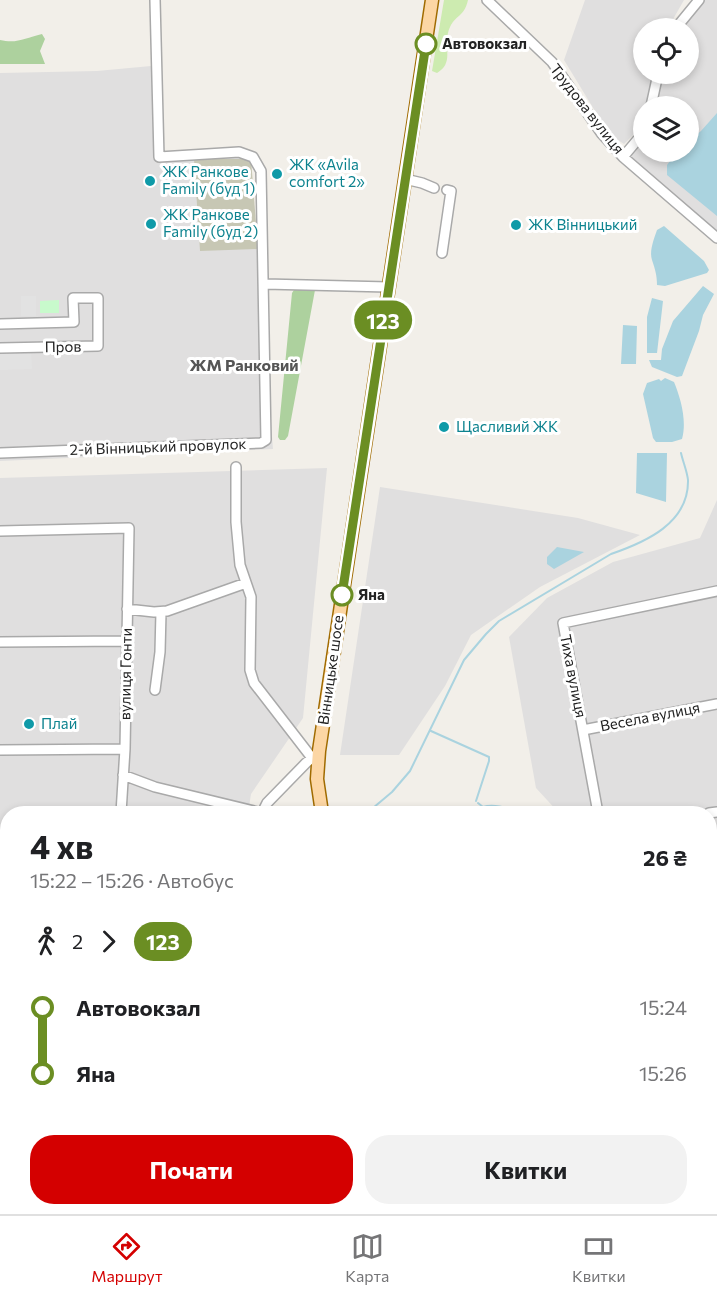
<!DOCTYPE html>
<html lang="uk">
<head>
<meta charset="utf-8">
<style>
	:root { --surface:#fff; --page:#f2f2f2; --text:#202124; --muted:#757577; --line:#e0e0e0; --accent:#d40000 }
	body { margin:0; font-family:Commissioner,sans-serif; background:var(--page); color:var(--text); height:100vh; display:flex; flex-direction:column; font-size:22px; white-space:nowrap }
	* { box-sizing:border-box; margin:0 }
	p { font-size:20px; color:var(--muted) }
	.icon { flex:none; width:33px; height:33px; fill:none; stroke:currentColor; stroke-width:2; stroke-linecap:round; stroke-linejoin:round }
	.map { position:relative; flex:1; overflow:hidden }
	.drawer { position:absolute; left:0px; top:806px; width:717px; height:410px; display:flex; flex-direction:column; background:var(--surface); border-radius:24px 24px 0 0; box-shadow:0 3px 9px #0003 }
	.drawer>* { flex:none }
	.badge { padding:0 12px; border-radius:20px; font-size:21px; line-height:39px }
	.tools { position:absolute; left:633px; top:18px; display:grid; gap:12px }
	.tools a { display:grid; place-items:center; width:66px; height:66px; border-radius:50%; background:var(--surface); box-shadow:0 3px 9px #0003; font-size:30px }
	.map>.badge { position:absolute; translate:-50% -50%; box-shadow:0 0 0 3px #fff }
	.legs { display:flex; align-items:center; gap:9px; height:66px; padding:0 30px; font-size:20px }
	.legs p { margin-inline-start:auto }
	.head { display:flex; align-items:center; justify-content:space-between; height:102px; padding:0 30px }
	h1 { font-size:33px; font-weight:700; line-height:45px }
	.primary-button { display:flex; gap:12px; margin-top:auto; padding:12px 30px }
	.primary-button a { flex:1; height:69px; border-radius:24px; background:var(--accent); color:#fff; font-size:24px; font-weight:700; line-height:69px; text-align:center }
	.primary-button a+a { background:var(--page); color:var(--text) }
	ul { padding:0 30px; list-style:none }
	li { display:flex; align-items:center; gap:21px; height:66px; font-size:22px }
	li i { display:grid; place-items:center; width:9px; height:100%; margin:0 8px; background:currentColor }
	li i::after { content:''; width:15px; height:15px; margin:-8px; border:4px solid; border-radius:50%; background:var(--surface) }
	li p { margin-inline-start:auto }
	li:first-child i { background:linear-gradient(#0000 50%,currentColor 0) }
	li:last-child i { background:linear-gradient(currentColor 50%,#0000 0) }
	.dock { display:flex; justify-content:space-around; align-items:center; height:84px; border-top:2px solid var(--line); background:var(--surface); font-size:16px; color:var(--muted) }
	.dock a { display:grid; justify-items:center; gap:3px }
	.dock .on { color:var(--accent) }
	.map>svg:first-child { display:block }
	.residential { fill:#e0dfdf }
	.construction { fill:#c7c7b4 }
	.grass { fill:#cdebb0 }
	.forest { fill:#add19e }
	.park { fill:#c8facc }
	.parking { fill:#e2e2e2 }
	.water { fill:#aad3df }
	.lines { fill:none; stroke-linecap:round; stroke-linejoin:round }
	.stream { stroke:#aad3df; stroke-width:2 }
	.minor-casing { stroke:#a9a9a9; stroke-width:12 }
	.major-casing { stroke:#a06b00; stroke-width:15 }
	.minor { stroke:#fff; stroke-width:9 }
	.major { stroke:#fcd6a4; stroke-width:12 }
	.line-1-casing { stroke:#fff; stroke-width:14 }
	.line-1 { stroke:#6b8e23; stroke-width:9 }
	.stop-1-dot { fill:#fff; stroke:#6b8e23; stroke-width:3 }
	.culture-dot { fill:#0f9aa8; stroke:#fff; stroke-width:2 }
	.labels { text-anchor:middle; stroke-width:6; stroke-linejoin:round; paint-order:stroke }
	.stop-label { font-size:15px; font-weight:bold; fill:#222; stroke:#fff; text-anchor:start }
	.street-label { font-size:15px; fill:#222; stroke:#fff }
	.culture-label { font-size:15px; fill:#0d838f; stroke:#fff; text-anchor:start }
	.neighbourhood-label { font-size:16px; font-weight:bold; fill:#555; stroke:#fff }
</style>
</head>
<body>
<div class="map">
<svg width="717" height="1214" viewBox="0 0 717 1214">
	<rect width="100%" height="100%" fill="#f2efe9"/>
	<path class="residential" d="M585 0H684L668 28H644V74H655L638 130 624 144 609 134 564 60Z
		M699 0H717V238L623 157 643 132 644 152H688V106H651L658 74H688V28H676Z
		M151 66 156 163 245 154 251 174 273 449 0 461V73L97 71Z
		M327 468 303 718 251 794 248 813H8V1208H233V1214H0V478Z
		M380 487 578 518 640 535 540 587 471 635 445 686 399 755H340Z
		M717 500V904L710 905V813H559L536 788 509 637 547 598 613 562 700 538Z
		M717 919V1007L710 995V920Z
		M717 1027V1214H592L584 1208H710V1028Z
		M280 1208H544L552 1214H277Z"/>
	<path class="construction" d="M194 159H251L258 249 200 251Z"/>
	<path class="grass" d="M444 0H468C464 19 453 14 448 33 444 48 454 63 437 73L432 71Z"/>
	<path class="forest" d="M42 34 45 39 40 51 45 64H0V40C17 44 25 38 42 34Z
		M294 290H315L288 436 285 440H280L278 437 292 293Z"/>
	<path class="park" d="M59 300V313H40V301Z"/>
	<path class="parking" d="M21 296H36V316H21Z
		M31 351 32 369 0 370V352Z"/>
	<path class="water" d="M717 113V216L667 175V165L677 152H688L689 141 701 131Z
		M664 226 704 261 709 270 707 273 665 286 657 285C657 275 655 269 652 260 649 251 654 239 657 230Z
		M703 286 714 294 703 315 699 331 682 376 677 377 652 367 649 360H661L662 349 673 321Z
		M652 298 663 301 657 353H647V317Z
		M623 325 637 326 636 364H621Z
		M665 378 674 382C681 399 687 421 682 439L672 442H656L653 438 643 394 647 383 659 379 661 381Z
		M637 453H667L666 502 636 493Z
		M557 547 584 552 554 569 547 564V557Z"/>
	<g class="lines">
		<path class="stream" d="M431 731 489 757V761L476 801
			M478 803 483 807C495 803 509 809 521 813
			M367 813 392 792 410 771 464 660 486 634 499 621 611 554C646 542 689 523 688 480 687 471 683 462 681 453
			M0 877H8"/>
		<defs>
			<path id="minor" d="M487 0 552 62 602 134 623 157 717 238
				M676 28 699 0
				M651 106 658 74
				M623 157 644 132
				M405 179 422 183 434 188
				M442 253 451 191 447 190
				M265 284 388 287
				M0 324 74 322 73 298H98V346L0 348
				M0 453 261 443 266 440 261 171 253 157 239 152 159 157 155 0
				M236 467V522L240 565 251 597 250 670 254 683 312 758
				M0 531 129 528 125 749 121 813
				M127 609 154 612 167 611 246 583
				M0 642 126 641
				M155 690 160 652 161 612
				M583 730 717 704
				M0 750 125 749
				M123 775 155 787 262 813
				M262 813 267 803 306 763 312 758H318
				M598 813 563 623 717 591
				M709 813 717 812
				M0 861H8
				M1 883 8 967
				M710 912 717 911
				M0 1018 8 1017
				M710 1040H717
				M710 1060 717 1067
				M23 1208 24 1214
				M388 1208 389 1214
				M686 1208 692 1214
				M139 1214 140 1208"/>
			<path id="major" d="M322 813 317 779 319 751 432 0
				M568 1208 577 1214"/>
		</defs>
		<use href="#minor" class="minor-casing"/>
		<use href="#major" class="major-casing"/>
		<use href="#minor" class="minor"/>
		<use href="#major" class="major"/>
	</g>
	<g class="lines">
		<defs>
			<path id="line-1" d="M342 595 426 44"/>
		</defs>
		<use href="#line-1" class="line-1-casing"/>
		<use href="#line-1" class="line-1"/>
	</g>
	<g class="stop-1-dot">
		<circle cx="426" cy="44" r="10"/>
		<circle cx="342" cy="595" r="10"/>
	</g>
	<g class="culture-dot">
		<circle cx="277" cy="174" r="6"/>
		<circle cx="150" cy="181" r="6"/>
		<circle cx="151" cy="224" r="6"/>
		<circle cx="516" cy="225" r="6"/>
		<circle cx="444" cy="427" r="6"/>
		<circle cx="29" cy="724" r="6"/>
	</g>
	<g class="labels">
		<g class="stop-label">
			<text x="442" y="49">Автовокзал</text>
			<text x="358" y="600">Яна</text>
		</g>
		<g class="street-label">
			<text transform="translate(587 109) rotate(52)" y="5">Трудова вулиця</text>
			<text transform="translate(63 347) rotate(-1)" y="5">Пров</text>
			<text transform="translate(158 447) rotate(-2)" y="5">2-й Вінницький провулок</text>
			<text transform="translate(331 670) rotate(-82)" y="5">Вінницьке шосе</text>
			<text transform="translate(126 674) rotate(-89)" y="5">вулиця Гонти</text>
			<text transform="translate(573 676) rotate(79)" y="5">Тиха вулиця</text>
			<text transform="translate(650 717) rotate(-11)" y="5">Весела вулиця</text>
		</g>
		<g class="culture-label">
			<text x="289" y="170">ЖК «Avila<tspan x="289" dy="17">comfort 2»</tspan></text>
			<text x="162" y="177">ЖК Ранкове<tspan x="162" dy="17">Family (буд 1)</tspan></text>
			<text x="163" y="220">ЖК Ранкове<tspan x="163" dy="17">Family (буд 2)</tspan></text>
			<text x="528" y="230">ЖК Вінницький</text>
			<text x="456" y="432">Щасливий ЖК</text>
			<text x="41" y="729">Плай</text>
		</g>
		<g class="neighbourhood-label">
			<text x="244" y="371">ЖМ Ранковий</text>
		</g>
	</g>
</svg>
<div class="tools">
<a><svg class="icon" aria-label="locate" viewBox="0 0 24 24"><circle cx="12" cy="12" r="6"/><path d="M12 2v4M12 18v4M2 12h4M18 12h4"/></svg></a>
<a><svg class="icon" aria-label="layers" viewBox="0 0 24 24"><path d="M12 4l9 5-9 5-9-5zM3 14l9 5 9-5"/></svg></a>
</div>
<b class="badge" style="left:383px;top:320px;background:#6b8e23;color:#fff">123</b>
<section class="drawer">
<div class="head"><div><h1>4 хв</h1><p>15:22 – 15:26 · Автобус</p></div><b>26 ₴</b></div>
<div class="legs"><svg class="icon" aria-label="walk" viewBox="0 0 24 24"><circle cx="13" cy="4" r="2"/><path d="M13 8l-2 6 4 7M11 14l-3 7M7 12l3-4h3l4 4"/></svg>2<svg class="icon" aria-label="forward" viewBox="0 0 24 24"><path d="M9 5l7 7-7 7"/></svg><b class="badge" style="background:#6b8e23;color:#fff">123</b></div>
<ul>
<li><i style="color:#6b8e23"></i><b>Автовокзал</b><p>15:24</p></li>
<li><i style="color:#6b8e23"></i><b>Яна</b><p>15:26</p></li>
</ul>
<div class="primary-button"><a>Почати</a><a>Квитки</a></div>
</section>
</div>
<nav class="dock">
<a class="on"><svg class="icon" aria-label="directions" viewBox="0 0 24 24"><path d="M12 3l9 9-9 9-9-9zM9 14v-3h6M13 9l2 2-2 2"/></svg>Маршрут</a>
<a><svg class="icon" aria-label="map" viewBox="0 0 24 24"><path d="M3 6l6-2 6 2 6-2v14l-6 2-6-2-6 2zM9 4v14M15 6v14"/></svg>Карта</a>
<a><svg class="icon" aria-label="tickets" viewBox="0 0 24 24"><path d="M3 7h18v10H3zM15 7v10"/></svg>Квитки</a>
</nav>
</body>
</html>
